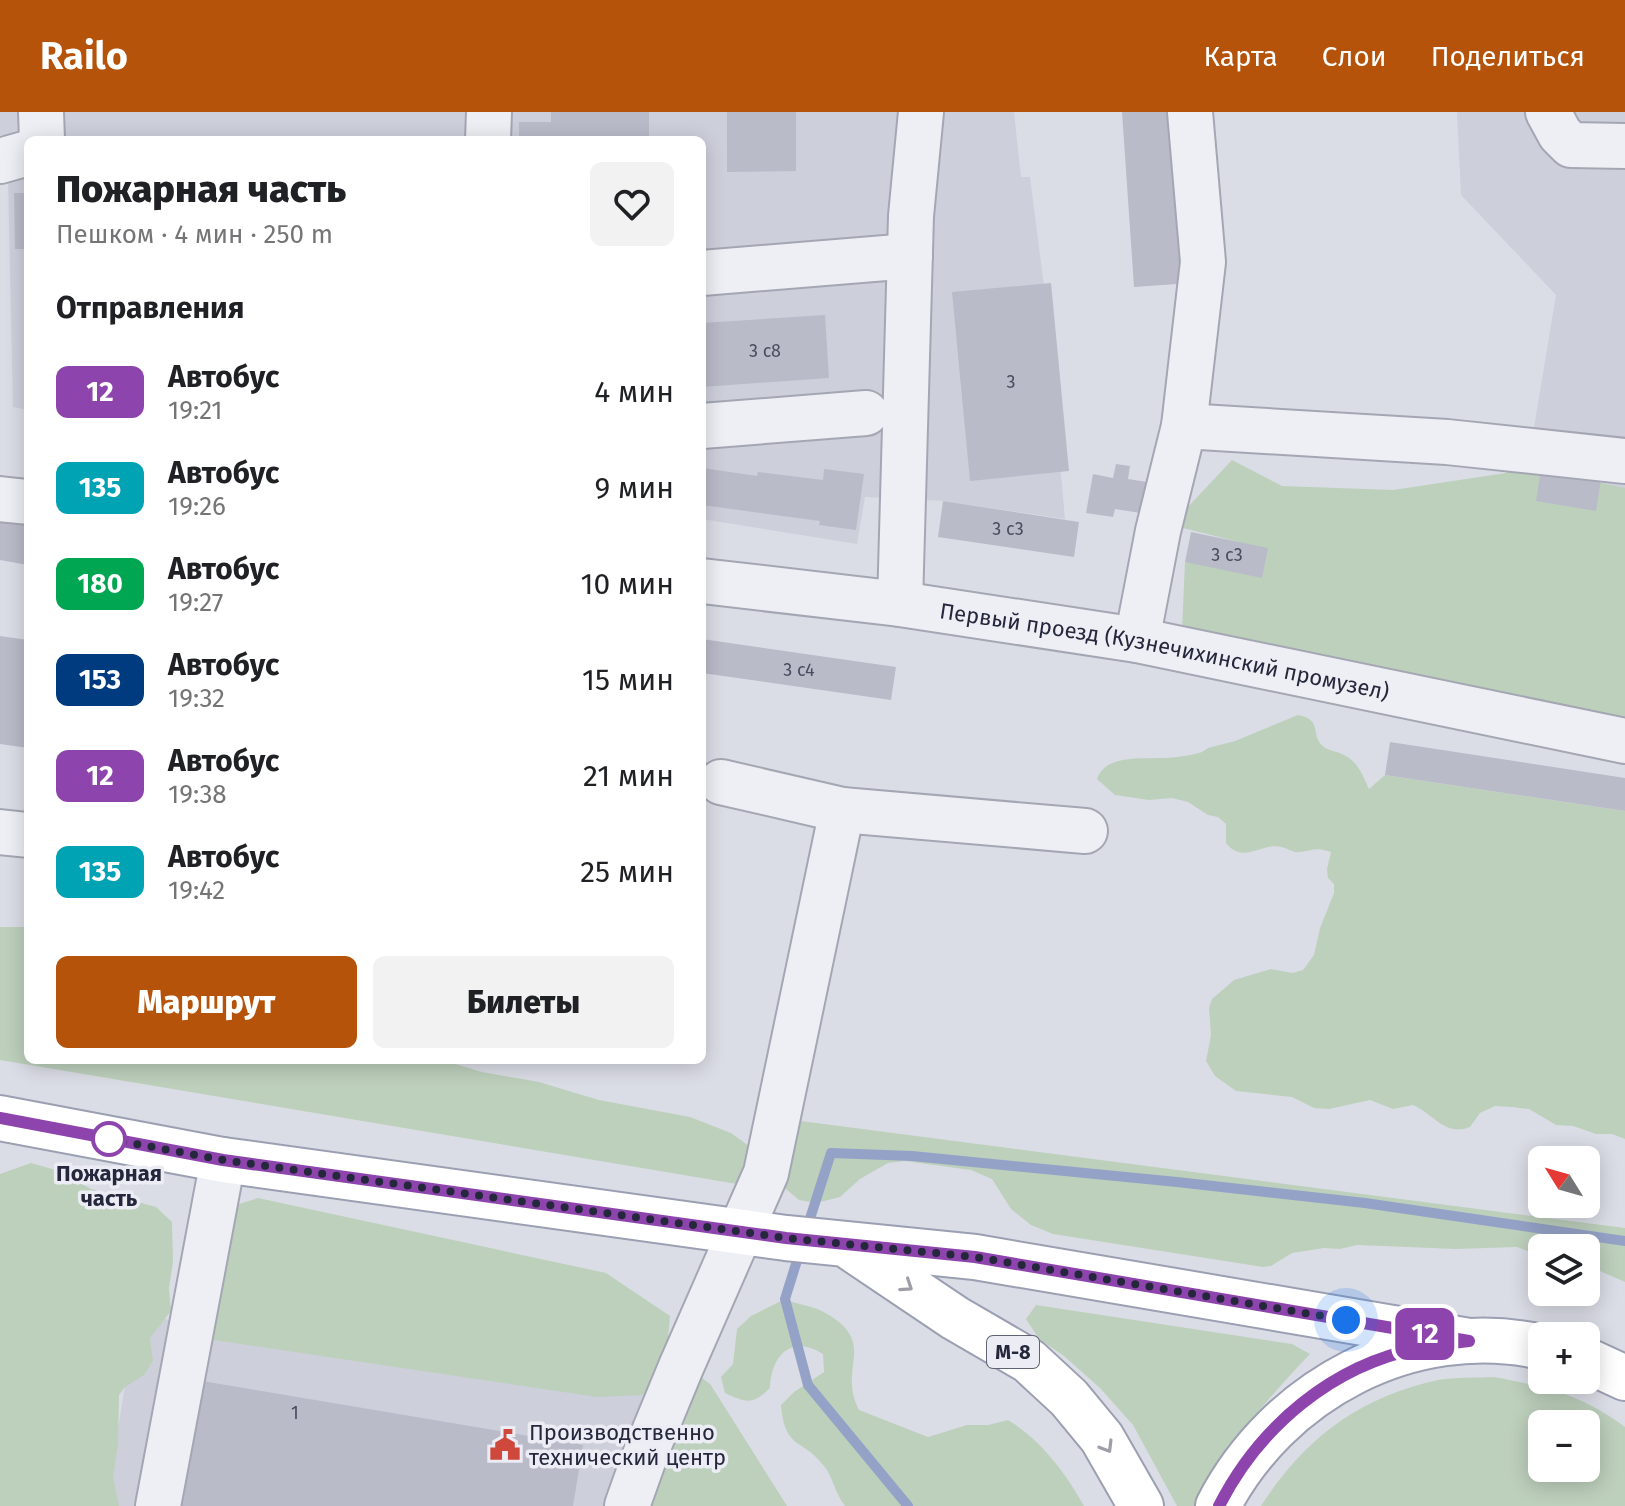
<!DOCTYPE html>
<html lang="ru">
<head>
<meta charset="utf-8">
<style>
	:root { --surface:#fff; --page:#f2f2f2; --text:#202124; --muted:#757577; --accent:#b45309 }
	body { margin:0; font-family:"Fira Sans",sans-serif; background:var(--page); color:var(--text); height:100vh; display:flex; flex-direction:column; font-size:30px; white-space:nowrap }
	* { box-sizing:border-box; margin:0 }
	p { font-size:26px; color:var(--muted) }
	.icon { flex:none; width:44px; height:44px; fill:none; stroke:currentColor; stroke-width:2; stroke-linecap:round; stroke-linejoin:round }
	.map { position:relative; flex:1; overflow:hidden }
	.drawer { position:absolute; left:24px; top:24px; width:682px; height:928px; display:flex; flex-direction:column; background:var(--surface); border-radius:12px; box-shadow:0 4px 20px #0003 }
	.drawer>* { flex:none }
	.badge { padding:0 16px; border-radius:12px; font-size:28px; line-height:52px }
	.needle { width:52px; rotate:307deg }
	.buttons { position:absolute; left:1528px; top:1034px; display:grid; gap:16px }
	.buttons a { display:grid; place-items:center; width:72px; height:72px; border-radius:12px; background:var(--surface); box-shadow:0 4px 20px #0003; font-size:40px }
	.you { position:absolute; width:40px; height:40px; margin:-20px; border:6px solid #fff; border-radius:50%; background:#1a73e8; box-shadow:0 0 0 12px #1a73e833 }
	.map>.badge { position:absolute; translate:-50% -50%; box-shadow:0 0 0 4px #fff }
	h2 { padding:0 32px; font-size:30px; line-height:72px }
	.round { display:grid; place-items:center; flex:none; width:84px; height:84px; border-radius:12px; background:var(--page) }
	.headline { display:flex; align-items:center; justify-content:space-between; height:136px; padding:0 32px }
	h1 { font-size:38px; font-weight:800; line-height:60px }
	.action { display:flex; gap:16px; margin-top:auto; padding:16px 32px }
	.action a { flex:1; height:92px; border-radius:12px; background:var(--accent); color:#fff; font-size:32px; font-weight:800; line-height:92px; text-align:center }
	.action a+a { background:var(--page); color:var(--text) }
	ul { padding:0; list-style:none }
	li { display:flex; align-items:center; gap:24px; height:96px; padding:0 32px }
	li div { flex:1 }
	li b { display:block; font-size:30px }
	li em { font-style:normal }
	li .badge { min-width:88px; font-weight:700; text-align:center }
	header { display:flex; align-items:center; gap:48px; box-sizing:border-box; height:112px; padding:0 40px; background:var(--accent); color:#fff }
	header strong { font-size:38px }
	nav { display:flex; gap:44px; margin-inline-start:auto; font-size:28px }
	.map>svg:first-child { display:block }
	.built { fill:#cdcfdb }
	.green { fill:#bdd0bc; fill-rule:evenodd }
	.lines { fill:none; stroke-linecap:round; stroke-linejoin:round }
	.stream { stroke:#95a2c7; stroke-width:10 }
	.building { fill:#b9bbc9 }
	.minor-casing { stroke:#a4a7b3; stroke-width:48 }
	.major-casing { stroke:#9b9fb2; stroke-width:48 }
	.minor { stroke:#eeeff4; stroke-width:44 }
	.major { stroke:#fff; stroke-width:44 }
	.oneway { stroke:#9d9ea7 }
	.line-casing { stroke:#fff; stroke-width:18 }
	.line { stroke:#8e44ad; stroke-width:12 }
	.walk { stroke:#25283c; stroke-width:8; stroke-dasharray:0 14.4 }
	.stop-dot { fill:#fff; stroke:#8e44ad; stroke-width:4 }
	.labels { text-anchor:middle; stroke-width:7; stroke-linejoin:round; paint-order:stroke }
	.number-label { font-size:18px; fill:#4a4d5f }
	.shield { fill:#ebecf4; stroke:#606373; stroke-width:2 }
	.shield-label { font-size:20px; font-weight:bold; fill:#25283c }
	.street-label { font-size:22px; fill:#25283c; stroke:#ebecf4 }
	.stop-label { font-size:22px; font-weight:bold; fill:#25283c; stroke:#ebecf4 }
	.poi-label { font-size:22px; fill:#25283c; stroke:#ebecf4; text-anchor:start }
</style>
</head>
<body>
<header>
<strong>Railo</strong>
<nav><a>Карта</a><a>Слои</a><a>Поделиться</a></nav>
</header>
<div class="map">
<svg width="1625" height="1394" viewBox="0 0 1625 1394">
	<rect width="100%" height="100%" fill="#dbdde6"/>
	<path class="built" d="M0 0H1014L1021 65H1030L1045 182 1065 407 943 389 865 385 857 432 702 407V28H28V298L13 295 7 24 0 23Z
		M1457 0H1625V478L1509 466 1556 183 1461 83Z
		M137 1202 192 1212 681 1255 710 1272 787 1394H105Z"/>
	<path class="green" d="M1232 348 1282 374 1393 378 1506 361 1512 352 1625 376V616L1182 518 1185 450 1239 430 1171 413Z
		M1298 603C1324 608 1309 623 1324 635 1329 639 1336 639 1342 642 1357 648 1363 663 1369 677L1385 663 1625 699V1027L1612 1022H1596L1573 1014 1556 1013 1529 997 1512 995 1495 994 1480 1001 1470 1015C1445 1025 1434 1002 1413 993L1393 997 1370 988 1329 997 1314 996 1292 985 1236 979 1215 964 1206 949 1211 923 1209 896 1212 887 1234 868 1271 857 1292 861 1303 858 1314 843 1320 816 1334 781V772L1328 766 1327 757 1331 740C1314 735 1316 738 1300 740 1292 741 1288 736 1281 735 1261 730 1243 753 1226 731V712L1218 705 1208 703 1188 690 1172 686 1149 688 1115 683 1097 667C1105 643 1139 647 1158 646 1172 646 1189 644 1202 640L1208 636 1235 629Z
		M0 815H28V948H442L482 960 539 970 599 988 690 1005 731 1021 753 1037 743 1073 0 948Z
		M801 1009 1625 1116V1170L1586 1153V1136H1542V1145L1517 1135 1456 1137 1357 1133 1340 1137 1324 1136 1292 1141 1271 1154 1263 1155 1053 1122 1031 1113 1011 1097 992 1067 971 1058 905 1049 888 1051 860 1067 840 1085 816 1091 799 1088 780 1072 793 1013Z
		M31 1051 59 1059 91 1077 156 1095 172 1110 173 1150 169 1176 171 1199 150 1226 153 1249 144 1263 125 1275 119 1283 118 1333 113 1365 119 1394H0V1062Z
		M258 1086 606 1161 670 1204 665 1262 642 1283 597 1285 200 1226 236 1093Z
		M785 1187C797 1193 810 1193 822 1199 881 1231 836 1253 859 1298L928 1325 967 1313H988L1008 1308C1041 1328 1065 1360 1084 1394H845C835 1381 832 1363 824 1354 802 1325 785 1339 781 1293L794 1280 824 1260 823 1242C792 1222 771 1243 770 1276 753 1293 746 1291 725 1281L721 1265 733 1252 737 1217 751 1204Z
		M1036 1193 1292 1232 1310 1242C1265 1289 1224 1337 1194 1394H1177L1133 1313 1100 1276 1064 1244 1039 1227 1026 1207Z
		M1494 1265C1547 1275 1581 1282 1625 1315V1394H1261C1304 1327 1359 1285 1438 1268 1456 1265 1476 1266 1494 1265ZM1542 1312H1586V1356H1542Z
		M702 1266 710 1272 787 1394H650L695 1273Z"/>
	<g class="lines">
		<path class="stream" d="M807 1116 831 1041 912 1044 1177 1070 1365 1091 1625 1129
			M800 1139 785 1187 808 1273 908 1394"/>
	</g>
	<path class="building" d="M551 0H649V28H519V10H551Z
		M727 0H796V59L727 60Z
		M1122 0H1180L1191 171 1134 175Z
		M14 81H28V137H15Z
		M1051 171 1069 359 970 369 952 180Z
		M825 203 829 266 702 275V211Z
		M1116 352 1130 354 1128 367 1153 371 1147 402 1115 397 1113 405 1086 401 1093 362 1113 366Z
		M702 356 757 364 758 360 823 368 824 357 864 362 856 418 819 413 820 409 702 393Z
		M1541 357 1601 367 1596 399 1536 389Z
		M943 389 1079 410 1074 445 938 425Z
		M0 404 28 408V453L0 448Z
		M1191 420 1268 436 1262 466 1185 450Z
		M0 524 28 528V636L0 632Z
		M702 527 896 555 891 588 702 561Z
		M1390 630 1625 666V699L1385 663Z
		M202 1269 583 1333 573 1394H181Z"/>
	<g class="lines">
		<defs>
			<g id="minor">
				<path d="M41 0 42 28"/>
				<path d="M1548 0 1560 22 1571 33 1625 34"/>
				<path d="M488 28 489 0"/>
				<path d="M0 49 28 41"/>
				<path d="M702 161 910 144"/>
				<path d="M702 314 866 301"/>
				<path d="M1184 314 1447 330 1625 349"/>
				<path d="M0 387 28 390"/>
				<path id="s1" d="M702 469 900 492 1137 528 1625 629"/>
				<path d="M900 492 911 104 921 0"/>
				<path d="M1137 528 1158 419 1184 314 1203 150 1190 0"/>
				<path d="M721 670 842 698"/>
				<path d="M0 720 28 723"/>
				<path d="M158 1394 223 1048"/>
				<path d="M627 1394 648 1335 681 1255 766 1061 842 698 1085 719"/>
			</g>
			<path id="major" d="M0 1006 223 1048 786 1126 975 1145 1469 1229
				M848 1134 955 1206 1029 1249 1069 1286 1102 1326 1141 1394
				M1586 1248 1625 1266
				M1218 1394C1278 1278 1411 1206 1542 1235"/>
		</defs>
		<use href="#minor" class="minor-casing"/>
		<use href="#major" class="major-casing"/>
		<use href="#minor" class="minor"/>
		<use href="#major" class="major"/>
	</g>
	<defs><path id="oneway-chevron" d="M-2-3.5L2.5 0L-2 3.5" fill="none" stroke-width="1.6" stroke-linecap="round" stroke-linejoin="round" transform="scale(2)"/></defs>
	<g class="oneway">
		<use href="#oneway-chevron" transform="translate(907 1174) rotate(34)"/>
		<use href="#oneway-chevron" transform="translate(1107 1335) rotate(59)"/>
	</g>
	<g class="lines">
		<defs>
			<path id="line" d="M0 1006 223 1048 786 1126 975 1145 1469 1229C1453 1231 1436 1233 1420 1236 1332 1253 1259 1315 1219 1394"/>
		</defs>
		<use href="#line" class="line-casing"/>
		<use href="#line" class="line"/>
		<path class="walk" d="M109 1027 223 1048 786 1126 975 1145 1346 1208"/>
	</g>
	<defs>
		<symbol id="civic-bare" viewBox="-9 -9 18 18"><path d="M-.6-6.5H3V-4.5H.6V-3L4-1V1h2V6H-6V1h2V-1L-.6-3ZM-1.2 2.5V6h2.4V2.5Z" fill="#cf483c" stroke="#ebecf4" stroke-width="2.5" paint-order="stroke"/></symbol>
	</defs>
	<g fill-rule="evenodd">
		<use href="#civic-bare" x="483" y="1311" width="44" height="44"/>
	</g>
	<circle class="stop-dot" cx="109" cy="1027" r="16"/>
	<g class="labels">
		<g class="number-label">
			<text x="765" y="245">3 с8</text>
			<text x="1011" y="276">3</text>
			<text x="1008" y="423">3 с3</text>
			<text x="1227" y="449">3 с3</text>
			<text x="799" y="564">3 с4</text>
			<text x="295" y="1307">1</text>
		</g>
		<rect class="shield" x="987" y="1224" width="52" height="32" rx="6"/>
		<g class="shield-label">
			<text x="1013" y="1247">М-8</text>
		</g>
		<g class="street-label">
			<text dy="8" stroke="none"><textPath href="#s1" startOffset="468">Первый проезд (Кузнечихинский промузел)</textPath></text>
		</g>
		<g class="stop-label">
			<text x="109" y="1069">Пожарная<tspan x="109" dy="25">часть</tspan></text>
		</g>
		<g class="poi-label">
			<text x="529" y="1328">Производственно<tspan x="529" dy="25">технический центр</tspan></text>
		</g>
	</g>
</svg>
<div class="buttons">
<a><svg class="needle" viewBox="-14 -14 28 28"><path d="M0-13l5 13h-10z" fill="#e53935"/><path d="M0 13l5-13h-10z" fill="#757577"/></svg></a>
<a><svg class="icon" aria-label="layers" viewBox="0 0 24 24"><path d="M12 4l9 5-9 5-9-5zM3 14l9 5 9-5"/></svg></a>
<a>+</a>
<a>−</a>
</div>
<div class="you" style="left:1346px;top:1208px"></div>
<b class="badge" style="left:1425px;top:1222px;background:#8e44ad;color:#fff">12</b>
<section class="drawer">
<div class="headline"><div><h1>Пожарная часть</h1><p>Пешком · 4 мин · 250 m</p></div><a class="round"><svg class="icon" aria-label="heart" viewBox="0 0 24 24"><path d="M12 20l-8-8c-3-5 5-10 8-4 3-6 11-1 8 4z"/></svg></a></div>
<h2>Отправления</h2>
<ul>
<li><span class="badge" style="background:#8e44ad;color:#fff">12</span><div><b>Автобус</b><p>19:21</p></div><em>4 мин</em></li>
<li><span class="badge" style="background:#00a3b4;color:#fff">135</span><div><b>Автобус</b><p>19:26</p></div><em>9 мин</em></li>
<li><span class="badge" style="background:#00a651;color:#fff">180</span><div><b>Автобус</b><p>19:27</p></div><em>10 мин</em></li>
<li><span class="badge" style="background:#003b80;color:#fff">153</span><div><b>Автобус</b><p>19:32</p></div><em>15 мин</em></li>
<li><span class="badge" style="background:#8e44ad;color:#fff">12</span><div><b>Автобус</b><p>19:38</p></div><em>21 мин</em></li>
<li><span class="badge" style="background:#00a3b4;color:#fff">135</span><div><b>Автобус</b><p>19:42</p></div><em>25 мин</em></li>
</ul>
<div class="action"><a>Маршрут</a><a>Билеты</a></div>
</section>
</div>
</body>
</html>
